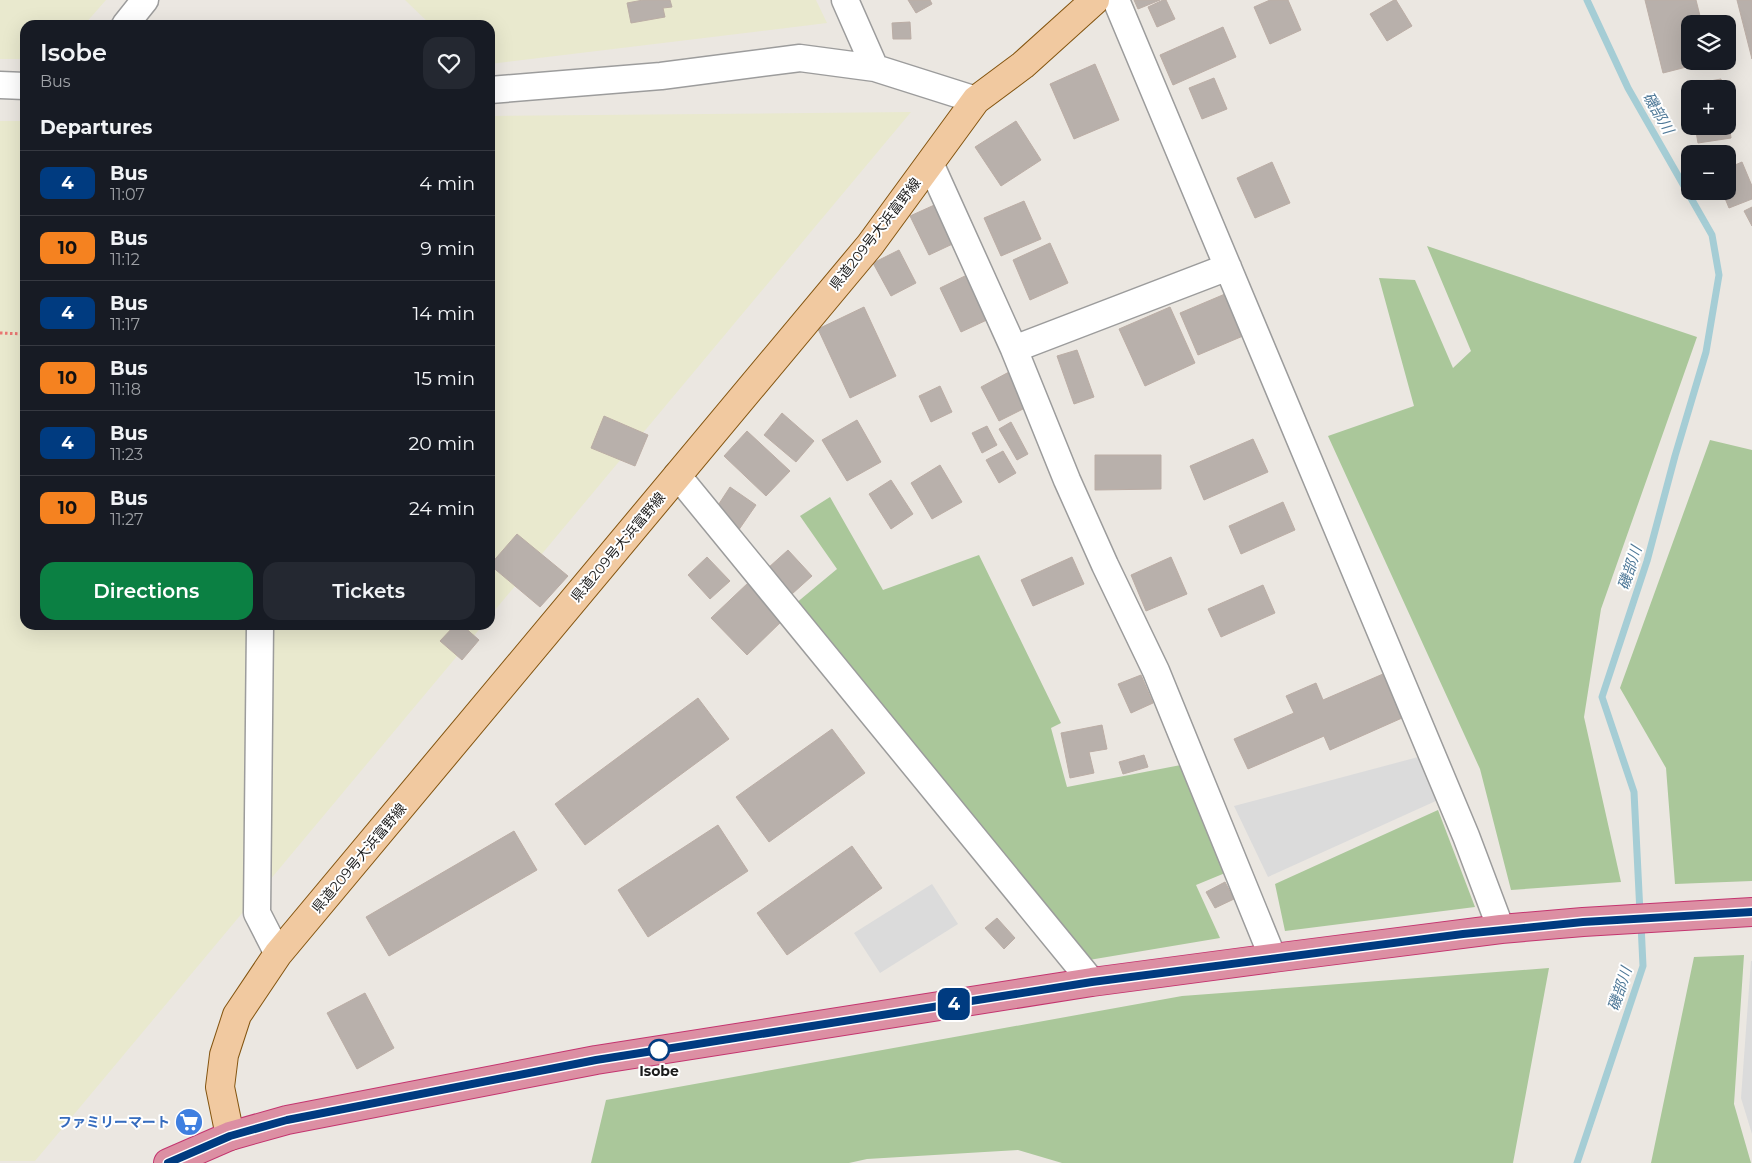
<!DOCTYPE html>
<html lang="en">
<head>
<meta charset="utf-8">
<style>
	:root { --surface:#171b24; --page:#242831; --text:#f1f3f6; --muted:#9ea1a6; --line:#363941; --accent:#0b8043 }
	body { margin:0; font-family:Montserrat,"Noto Sans JP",sans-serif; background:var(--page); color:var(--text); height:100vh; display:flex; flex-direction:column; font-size:19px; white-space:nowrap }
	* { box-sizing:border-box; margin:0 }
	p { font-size:16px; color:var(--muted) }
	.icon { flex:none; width:28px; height:28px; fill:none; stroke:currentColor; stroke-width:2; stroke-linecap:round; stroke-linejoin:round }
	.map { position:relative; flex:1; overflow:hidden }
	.side { position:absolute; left:20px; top:20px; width:475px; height:610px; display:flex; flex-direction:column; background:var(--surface); border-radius:15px; box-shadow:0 5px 20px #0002 }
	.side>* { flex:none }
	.badge { padding:0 10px; border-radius:8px; font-size:18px; line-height:32px }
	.controls { position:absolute; left:1681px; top:15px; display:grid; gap:10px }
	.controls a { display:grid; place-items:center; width:55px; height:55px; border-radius:10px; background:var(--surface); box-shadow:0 5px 20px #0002; font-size:25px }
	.map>.badge { position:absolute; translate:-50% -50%; box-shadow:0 0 0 2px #fff }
	h2 { padding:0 20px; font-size:19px; line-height:45px }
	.round { display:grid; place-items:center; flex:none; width:52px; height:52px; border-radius:15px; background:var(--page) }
	.head { display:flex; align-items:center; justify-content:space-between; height:85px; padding:0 20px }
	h1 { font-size:24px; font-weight:600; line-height:38px }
	.action { display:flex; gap:10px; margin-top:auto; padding:10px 20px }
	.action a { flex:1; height:58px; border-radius:15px; background:var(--accent); color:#fff; font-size:20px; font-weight:600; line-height:58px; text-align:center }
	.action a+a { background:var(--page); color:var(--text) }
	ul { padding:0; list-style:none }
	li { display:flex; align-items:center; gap:15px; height:65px; padding:0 20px; border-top:1px solid var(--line) }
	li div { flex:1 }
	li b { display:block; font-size:19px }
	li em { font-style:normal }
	li .badge { min-width:55px; font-weight:700; text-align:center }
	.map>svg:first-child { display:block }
	.farmland { fill:#e9e9ce }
	.forest { fill:#aac79a }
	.parking { fill:#dbdbdb }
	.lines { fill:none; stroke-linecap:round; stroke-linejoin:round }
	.stream { stroke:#a5cdd5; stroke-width:7 }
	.building { fill:#b8b0ab; stroke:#bbada5 }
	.minor-casing { stroke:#9c9c9c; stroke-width:29 }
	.major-casing { stroke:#83540f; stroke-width:30 }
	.highway-casing { stroke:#c3356f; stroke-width:30 }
	.path { stroke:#ea7773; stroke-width:3; stroke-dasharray:2.5 2.5; stroke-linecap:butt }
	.minor { stroke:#fff; stroke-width:26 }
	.major { stroke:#f1c9a0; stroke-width:28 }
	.highway { stroke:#dc8fa3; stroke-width:28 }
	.line-casing { stroke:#fff; stroke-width:11 }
	.line { stroke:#003b80; stroke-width:8 }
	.stop-dot { fill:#fff; stroke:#003b80; stroke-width:2.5 }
	.labels { text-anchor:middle; stroke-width:4; stroke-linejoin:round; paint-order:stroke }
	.street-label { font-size:14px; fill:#1b1b1b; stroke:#fff }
	.stop-label { font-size:14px; font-weight:bold; fill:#1b1b1b; stroke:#fff }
	.shop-label { font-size:14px; font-weight:bold; fill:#366cbe; stroke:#fff; text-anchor:end }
	.water-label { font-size:15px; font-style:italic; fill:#4f7998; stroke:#fff }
</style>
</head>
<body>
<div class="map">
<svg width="1752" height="1163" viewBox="0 0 1752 1163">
	<rect width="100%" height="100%" fill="#ebe7e1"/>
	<path class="farmland" d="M0 0H106L84 25H25V59H0Z
		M405 0H816L827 23 490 64V25H431Z
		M911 112 490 616V116Z
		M0 121H25V625H483L35 1161H0Z"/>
	<path class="forest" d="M1427 246 1697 337 1601 609 1584 717 1621 882 1511 890 1480 769 1328 436 1414 406 1379 278 1415 280 1453 368 1471 351Z
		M1710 440 1752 450V881L1675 884 1666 768 1620 688Z
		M830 497 883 590 979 555 1061 723 1051 728 1067 787 1186 764 1230 871 1196 885 1220 938 1089 960 795 604 837 569 800 516Z
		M1438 810 1475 907 1285 931 1275 884Z
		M1744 955 1734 1104 1751 1163H1651L1694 957Z
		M1549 968 1513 1163H1062L1018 1150 867 1159 849 1163H591L606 1100 1182 996Z"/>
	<path class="parking" d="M1422 756 1438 800 1268 877 1234 806Z
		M932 884 958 924 880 973 854 933Z
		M1751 961H1752V1134L1741 1098Z"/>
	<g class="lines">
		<path class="stream" d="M1587 0 1628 88 1712 235 1719 275 1706 352 1675 456 1647 561 1602 697 1634 792 1640 913
			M1577 1163 1643 966 1641 924"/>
	</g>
	<path class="building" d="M643 0H670L672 7 663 8 665 17 631 23 627 3Z
		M908 0H930L932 4 916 13Z
		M1134 0H1160L1138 9Z
		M1163 0H1166L1175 19 1157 27 1148 7Z
		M1270 0H1288L1301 30 1270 44 1254 7Z
		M1394 0H1396L1412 26 1387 41 1370 14Z
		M1645 0H1696L1702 24H1690V61H1710L1663 73Z
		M1737 0H1752V59Z
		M910 22 911 39H893L892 23Z
		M1223 27 1236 57 1173 85 1160 55Z
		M1095 64 1119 120 1074 139 1050 84Z
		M1214 78 1227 109 1202 119 1189 88Z
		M1721 79 1723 89H1690V98L1688 85Z
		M1728 115 1731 138 1698 143 1695 126H1728Z
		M1016 121 1041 160 1001 186 975 147Z
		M1272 162 1290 203 1255 218 1237 178Z
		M1742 162 1752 186V199L1729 208 1722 191H1728V168Z
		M1024 201 1041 239 1001 256 984 218Z
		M941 202 959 241 929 255 910 216Z
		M1752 207V226L1744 211Z
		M1050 243 1068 283 1030 300 1013 260Z
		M899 250 916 283 891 296 873 263Z
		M967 275 989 319 961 332 940 288Z
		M1225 294 1243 336 1198 355 1180 313Z
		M864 307 896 376 850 398 818 329Z
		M1170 307 1195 363 1145 386 1119 329Z
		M1077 350 1094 397 1074 404 1057 356Z
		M1009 372 1027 407 999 421 981 387Z
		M940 386 952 412 931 422 919 396Z
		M782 413 814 441 796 462 764 435Z
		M604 416 648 435 635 466 591 448Z
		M857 420 881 462 847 481 822 440Z
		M1011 422 1028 454 1017 460 999 429Z
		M987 426 997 445 982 453 972 433Z
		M747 431 790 471 766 496 724 456Z
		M1253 439 1268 472 1204 500 1190 466Z
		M1003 451 1016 473 999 483 986 460Z
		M1095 455H1161V489L1095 490Z
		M940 465 962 502 932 519 911 483Z
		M891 480 913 514 891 529 869 494Z
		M730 487 756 505 738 531 713 513Z
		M1283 502 1295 530 1241 554 1229 526Z
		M517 534 568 576 540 607 490 565Z
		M788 550 812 576 792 594 768 568Z
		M707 557 730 581 710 599 688 575Z
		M1072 557 1084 584 1033 606 1021 580Z
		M1171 557 1187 594 1146 611 1131 575Z
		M749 582 785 618 747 655 711 618Z
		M1263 585 1275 613 1221 637 1208 609Z
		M455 625H462L479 640 462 660 440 641Z
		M1383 674 1402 718 1330 750 1324 736 1248 769 1234 739 1294 713 1286 696 1316 683 1323 700Z
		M1141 675 1153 703 1131 713 1118 684Z
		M698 698 729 739 585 845 555 804Z
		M1102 725 1107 749 1089 752 1094 773 1070 778 1061 733Z
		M832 729 865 773 769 842 736 797Z
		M1144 755 1148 767 1123 774 1119 762Z
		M718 825 748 871 648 937 618 890Z
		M514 831 537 870 389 956 366 917Z
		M852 846 882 888 787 955 757 913Z
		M1225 882 1234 899 1215 908 1206 892Z
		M997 918 1015 938 1004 949 985 928Z
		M365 993 394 1048 357 1069 327 1013Z"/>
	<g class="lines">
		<defs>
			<path id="minor" d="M845 0 875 68
				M1116 0 1466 836 1501 929
				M125 25 145 0
				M0 85 25 86
				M490 90 661 76 800 58 875 68 976 100
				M930 163 1014 349 1067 480 1105 565 1156 671 1273 958
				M1014 349 1228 267
				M677 475 1092 982
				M260 625 257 913 278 954"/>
			<path id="major" d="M230 1136 220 1087 224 1055 237 1015 278 954 870 245 976 100 1023 65 1095 0"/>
			<path id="highway" d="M168 1163 230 1136 287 1120 596 1060 1092 982 1273 958 1501 929 1583 922 1752 912"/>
		</defs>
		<use href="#minor" class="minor-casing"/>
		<use href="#major" class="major-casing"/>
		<use href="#highway" class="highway-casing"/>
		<path class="path" d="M0 333 25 334"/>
		<use href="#minor" class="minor"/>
		<use href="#major" class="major"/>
		<use href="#highway" class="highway"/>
	</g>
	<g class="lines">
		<defs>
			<path id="line" d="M168 1163 230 1136 287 1120 596 1060 653 1051 1092 982 1463 934 1583 922 1752 912"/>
		</defs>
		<use href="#line" class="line-casing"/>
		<use href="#line" class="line"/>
	</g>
	<defs>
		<symbol id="supermarket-disc" viewBox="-11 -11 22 22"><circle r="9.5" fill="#3f7fe0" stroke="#fff"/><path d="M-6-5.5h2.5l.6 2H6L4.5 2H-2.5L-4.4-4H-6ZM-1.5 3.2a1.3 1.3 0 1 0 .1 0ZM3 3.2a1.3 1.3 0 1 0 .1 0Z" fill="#fff"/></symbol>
	</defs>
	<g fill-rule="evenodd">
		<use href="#supermarket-disc" x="173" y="1106" width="32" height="32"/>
	</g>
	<circle class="stop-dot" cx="659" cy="1050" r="10"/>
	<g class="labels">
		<g class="street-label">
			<text transform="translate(875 234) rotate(-52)" y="5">県道209号大浜富野線</text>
			<text transform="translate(618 547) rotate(-50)" y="5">県道209号大浜富野線</text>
			<text transform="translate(359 858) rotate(-50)" y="5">県道209号大浜富野線</text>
		</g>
		<g class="stop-label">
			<text x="659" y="1076">Isobe</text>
		</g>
		<g class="shop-label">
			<text x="170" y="1127">ファミリーマート</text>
		</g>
		<g class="water-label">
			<text transform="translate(1658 113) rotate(60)" y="5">磯部川</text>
			<text transform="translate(1630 568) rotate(-72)" y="5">磯部川</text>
			<text transform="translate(1620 989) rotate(-72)" y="5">磯部川</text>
		</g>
	</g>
</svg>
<div class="controls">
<a><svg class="icon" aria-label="layers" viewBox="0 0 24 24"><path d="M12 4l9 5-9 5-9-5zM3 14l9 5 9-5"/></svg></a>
<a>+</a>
<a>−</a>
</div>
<b class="badge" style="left:954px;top:1004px;background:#003b80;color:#fff">4</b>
<section class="side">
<div class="head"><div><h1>Isobe</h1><p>Bus</p></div><a class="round"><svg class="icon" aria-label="heart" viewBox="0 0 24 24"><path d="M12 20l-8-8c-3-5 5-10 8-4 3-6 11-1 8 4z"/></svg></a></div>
<h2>Departures</h2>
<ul>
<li><span class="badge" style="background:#003b80;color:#fff">4</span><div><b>Bus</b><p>11:07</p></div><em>4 min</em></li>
<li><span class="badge" style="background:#f58220;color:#111">10</span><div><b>Bus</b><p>11:12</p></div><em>9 min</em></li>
<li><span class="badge" style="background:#003b80;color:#fff">4</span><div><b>Bus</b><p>11:17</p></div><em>14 min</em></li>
<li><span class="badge" style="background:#f58220;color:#111">10</span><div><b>Bus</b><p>11:18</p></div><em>15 min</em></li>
<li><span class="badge" style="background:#003b80;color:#fff">4</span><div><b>Bus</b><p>11:23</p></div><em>20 min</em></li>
<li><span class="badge" style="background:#f58220;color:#111">10</span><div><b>Bus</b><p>11:27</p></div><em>24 min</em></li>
</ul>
<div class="action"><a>Directions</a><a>Tickets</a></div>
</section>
</div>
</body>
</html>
